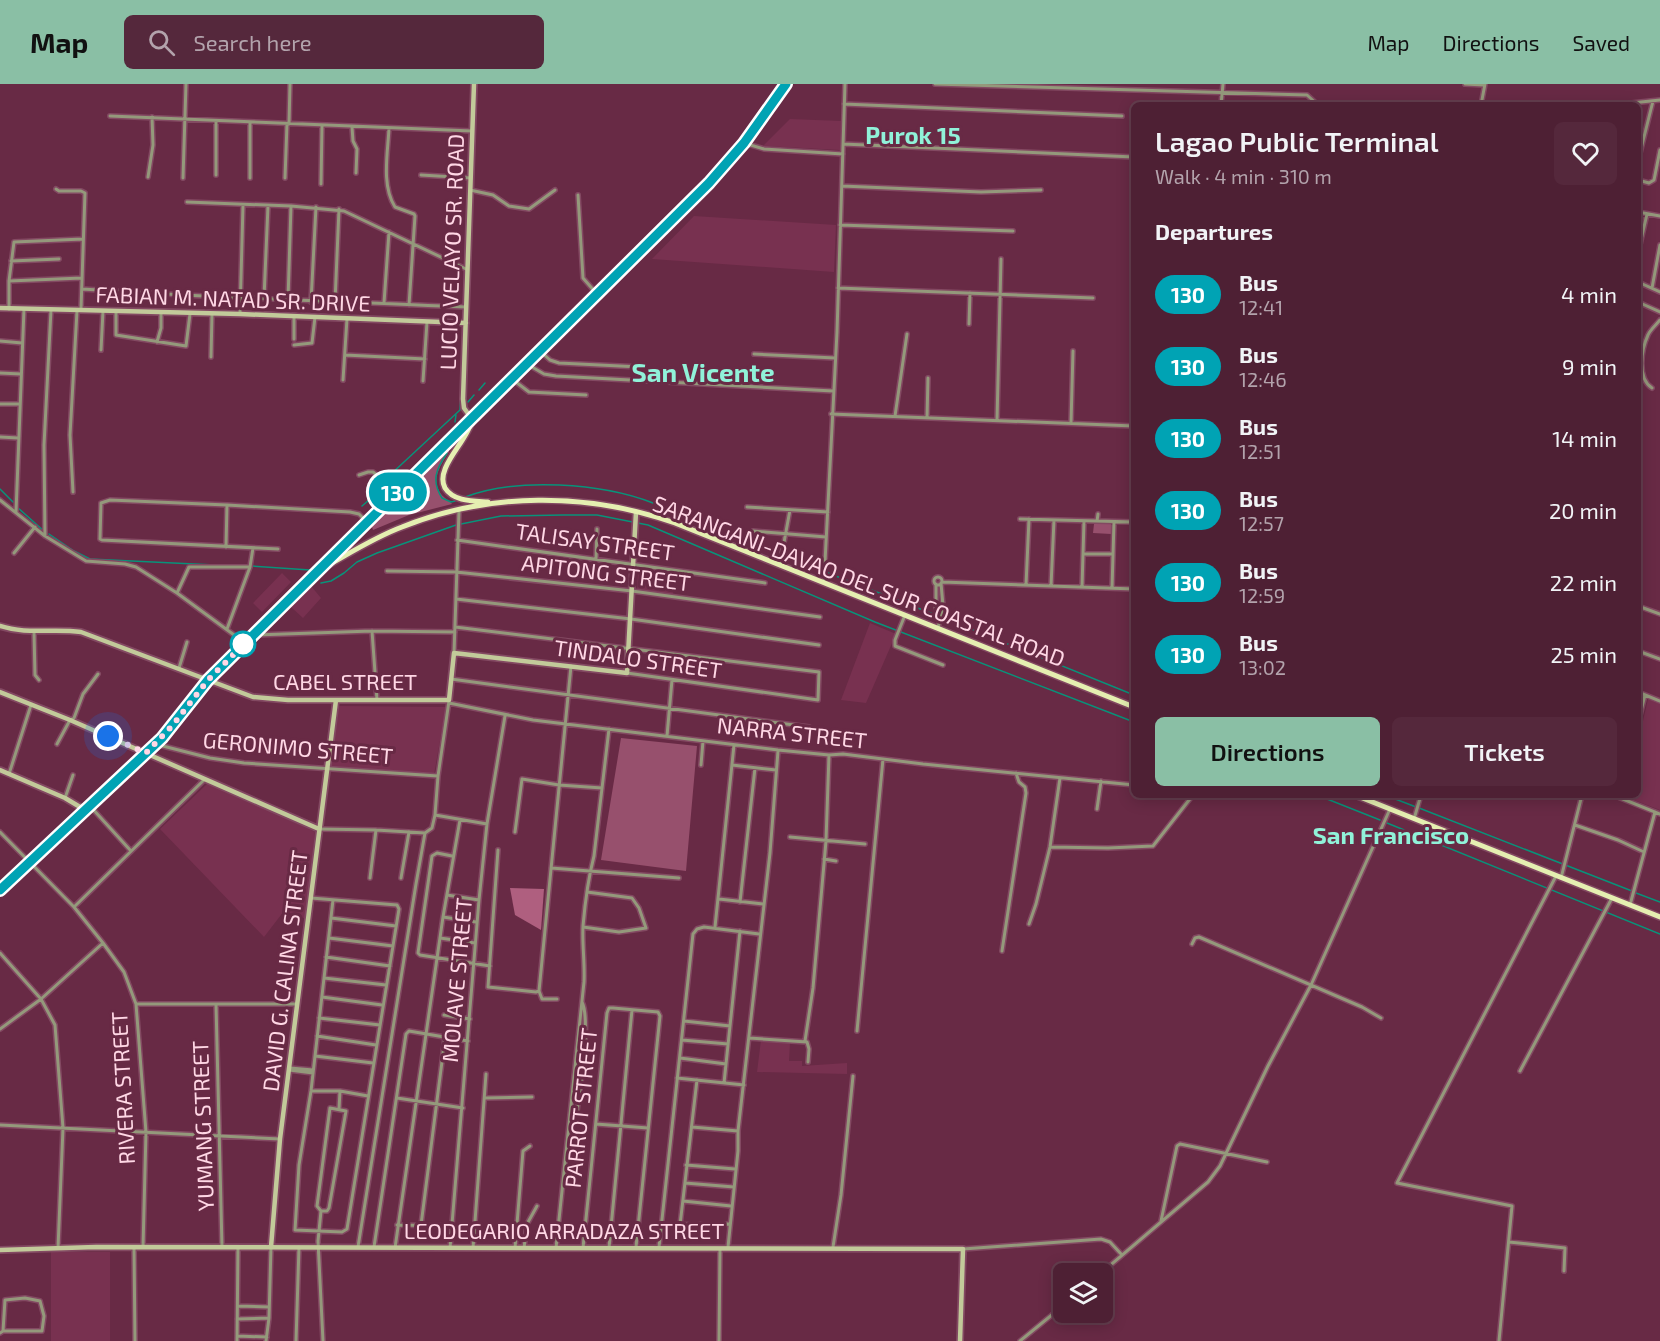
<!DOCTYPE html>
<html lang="en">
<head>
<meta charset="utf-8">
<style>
	:root { --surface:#4e2034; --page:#55283c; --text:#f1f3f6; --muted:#b3a3ac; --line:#653e4f; --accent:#8abfa5 }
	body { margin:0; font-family:"Exo 2",sans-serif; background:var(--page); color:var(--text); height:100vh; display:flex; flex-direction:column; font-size:22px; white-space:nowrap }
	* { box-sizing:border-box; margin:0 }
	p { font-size:20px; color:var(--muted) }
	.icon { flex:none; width:33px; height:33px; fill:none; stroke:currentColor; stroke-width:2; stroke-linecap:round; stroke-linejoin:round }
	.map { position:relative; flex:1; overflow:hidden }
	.sheet { position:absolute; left:1131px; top:18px; width:510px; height:696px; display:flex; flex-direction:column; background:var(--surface); border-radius:9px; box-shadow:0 3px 15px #0003,0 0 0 2px var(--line) }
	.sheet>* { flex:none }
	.badge { padding:0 12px; border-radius:20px; font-size:21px; line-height:39px }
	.fabs { position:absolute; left:1053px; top:1179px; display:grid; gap:12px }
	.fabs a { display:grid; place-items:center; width:60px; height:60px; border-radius:9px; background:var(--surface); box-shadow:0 3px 15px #0003,0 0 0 2px var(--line); font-size:30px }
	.you { position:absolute; width:30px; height:30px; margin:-15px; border:4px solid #fff; border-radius:50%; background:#1a73e8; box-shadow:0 0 0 9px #1a73e833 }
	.map>.badge { position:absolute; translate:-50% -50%; box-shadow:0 0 0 3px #fff }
	h2 { padding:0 24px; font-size:22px; line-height:54px }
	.round { display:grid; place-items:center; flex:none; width:63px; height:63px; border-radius:9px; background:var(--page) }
	.headline { display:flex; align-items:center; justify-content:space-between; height:102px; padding:0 24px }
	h1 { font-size:28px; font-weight:600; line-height:45px }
	.primary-button { display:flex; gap:12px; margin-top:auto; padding:12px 24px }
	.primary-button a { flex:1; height:69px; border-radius:9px; background:var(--accent); color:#111; font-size:24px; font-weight:600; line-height:69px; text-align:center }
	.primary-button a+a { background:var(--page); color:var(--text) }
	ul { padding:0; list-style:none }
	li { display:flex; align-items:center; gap:18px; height:72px; padding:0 24px }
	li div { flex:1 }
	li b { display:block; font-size:22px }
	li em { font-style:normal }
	li .badge { min-width:66px; font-weight:700; text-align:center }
	header { display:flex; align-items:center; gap:36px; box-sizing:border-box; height:84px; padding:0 30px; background:var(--accent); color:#111 }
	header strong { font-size:28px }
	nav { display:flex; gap:33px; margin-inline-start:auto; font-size:21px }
	.search { width:420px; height:54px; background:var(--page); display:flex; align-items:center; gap:15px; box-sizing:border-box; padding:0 21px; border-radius:9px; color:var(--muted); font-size:22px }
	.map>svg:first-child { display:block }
	.built { fill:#783150 }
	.green { fill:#97506d }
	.forest { fill:#af5f7f }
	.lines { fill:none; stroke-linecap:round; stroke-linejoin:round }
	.stream { stroke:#08937a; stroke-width:1.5 }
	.street-casing { stroke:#834962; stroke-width:6 }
	.secondary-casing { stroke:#834962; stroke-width:8 }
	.primary-casing { stroke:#834962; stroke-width:8 }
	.street { stroke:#94997b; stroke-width:3 }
	.secondary { stroke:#c2ca9a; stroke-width:4.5 }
	.primary { stroke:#e5efb1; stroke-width:5 }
	.line-casing { stroke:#fff; stroke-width:14 }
	.line { stroke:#00a3b4; stroke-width:9 }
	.walk { stroke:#ffd7e5; stroke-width:6; stroke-dasharray:0 10.8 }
	.stop-dot { fill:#fff; stroke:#00a3b4; stroke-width:3 }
	.labels { text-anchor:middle; stroke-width:6; stroke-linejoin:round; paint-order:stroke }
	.street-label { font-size:22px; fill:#ffd7e5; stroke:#682a45 }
	.neighbourhood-label { font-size:24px; font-weight:bold; fill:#90f2d9; stroke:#682a45 }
	.quarter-label { font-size:26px; font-weight:bold; fill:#90f2d9; stroke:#682a45 }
</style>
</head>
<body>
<header>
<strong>Map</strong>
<div class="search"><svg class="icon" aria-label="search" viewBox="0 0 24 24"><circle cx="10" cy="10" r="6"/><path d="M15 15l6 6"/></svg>Search here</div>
<nav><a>Map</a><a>Directions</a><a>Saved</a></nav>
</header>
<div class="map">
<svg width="1660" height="1257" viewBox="0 0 1660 1257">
	<rect width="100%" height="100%" fill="#682a45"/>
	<path class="built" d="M790 35 841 37 840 66 763 62Z
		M694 132 836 141 834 188 652 175Z
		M638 484 675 489 673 511 637 506Z
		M282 489 291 498 262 528 253 519Z
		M311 502 321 514 303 534 291 523Z
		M870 539 896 550 866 619 841 616Z
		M1648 615 1660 620V726L1623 712 1638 711V659Z
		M339 622 446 623 434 691 330 683Z
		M207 700H212L315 748 306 835 284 827 264 853 160 745Z
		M761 956 790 959 789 977H802V982L847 979V990L757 988Z
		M51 1168H110V1257H51Z"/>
	<path class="green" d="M449 365V368C441 380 430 396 441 410 444 414 450 417 452 420L409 431 373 446 372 443 375 438 446 366Z
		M1094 440H1111V450L1093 449Z
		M621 654 697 662 686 787 601 776Z"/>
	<path class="forest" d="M510 804 544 805 541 846 515 831Z"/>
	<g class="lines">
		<path class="stream" d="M465 179 468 119
			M464 209 465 189
			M479 306 485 299
			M468 318 474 311
			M455 338 456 331
			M447 369C436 385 431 397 442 414L451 418 455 417
			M388 398 390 391 460 326 461 307
			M0 405 13 418
			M465 413C517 393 602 399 653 419 676 428 698 440 721 449 739 456 758 461 777 469
			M362 422 382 405
			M17 423 45 448
			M461 440 501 432 563 431H597L648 441 875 538 1134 638
			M49 450 74 467 90 475 236 482
			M791 475 820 487
			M252 482 310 486
			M828 489 933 530
			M321 499 331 497 344 489 357 478 377 469 456 441
			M946 535 1134 611
			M1317 711 1380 736
			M1385 711 1416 723
			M1419 724 1632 807
			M1387 739 1660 850
			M1636 809 1660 818"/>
		<defs>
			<path id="street" d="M935 0 1307 11 1318 21
				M1465 0 1484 1
				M844 20 1122 32
				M1221 21 1223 0
				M1481 21 1485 0
				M1613 21 1660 16
				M110 32 472 47
				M216 37V91
				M289 40 290 0
				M352 43 353 57 357 65 356 89
				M389 44C388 68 381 101 395 123L414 130 415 132 409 221
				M744 59 764 65 843 70
				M843 60 1134 73
				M1638 77 1653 17
				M421 91 471 94
				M148 93 153 61 152 33
				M183 94 186 0
				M250 94V39
				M285 94 287 40
				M1638 96 1649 99 1654 96 1660 66
				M321 100 322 42
				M842 102 981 108 1041 106
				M56 105 59 107H81L85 109 81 225
				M470 106 493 111 509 122 529 125 555 106
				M578 111 583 194 597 210
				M187 118 291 122 344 127 466 185
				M1638 128 1660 132
				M840 141 1013 147
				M1638 169 1647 130
				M11 177 59 175
				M9 197 82 194
				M1638 198 1660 208
				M838 204 1093 214
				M1652 204 1660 161
				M82 205C210 214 338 217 466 223
				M264 214 268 122
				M288 216 291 122
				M311 218 316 123
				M335 218 339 125
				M1638 218 1660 228
				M384 219 389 148
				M9 225V197L14 158 83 155
				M116 227V251L186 262 190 230
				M240 230 243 121
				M969 240 970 209
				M294 255V233
				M0 257 22 259
				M157 258 161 244V228
				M294 261 312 259 315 233
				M101 266 103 227
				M540 267 550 276 559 279 640 283
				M754 270 835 274
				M345 271 425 275
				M211 273 212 230
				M527 280 544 290 556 292 833 307
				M0 289 21 290
				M512 295 529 308 586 311
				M343 296 347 235
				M423 297 427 238
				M1652 304C1637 294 1641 266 1648 251 1650 246 1656 241 1660 236
				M0 320H19
				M831 330 1134 342
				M895 332 907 250
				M927 334 928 294
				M997 336 1001 175
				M1071 339 1073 267
				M0 353 18 354
				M359 391 368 388H373L397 408
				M73 408 70 351 77 227
				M0 416 45 452 86 477 125 480 136 483 177 509 245 559
				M227 421 350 428 359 430 366 437
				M747 423 828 428
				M16 428 24 225
				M1020 435 1134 438
				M1097 437 1098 430
				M753 447 826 453
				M45 452 44 361 51 226
				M457 456 765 499
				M226 463 227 421 110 416 101 419 100 455 102 456 278 465
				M14 469 35 443
				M1083 470H1113
				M596 475 597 445
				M780 480 790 426
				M387 487 456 488 632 507 820 533
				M934 497a4 4 0 1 1 8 0a4 4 0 1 1-8 0Z
				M824 497 837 248 845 0
				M942 498 1134 505
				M936 500V523L939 534
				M1026 501 1029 435
				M1051 502 1054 436
				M1082 503 1084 437
				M1112 504 1114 438
				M177 509 189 483H250
				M456 515 631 535 819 561
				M1638 522 1660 530
				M905 531 895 556V562L943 581
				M455 543 819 588 818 616 627 589
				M938 544 943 522 941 499
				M227 545 250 483 253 464
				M372 547 377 616
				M34 548 35 591 39 596
				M255 551 372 547 455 548
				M1638 567 1660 575
				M454 569 459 427
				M179 584 187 558
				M451 595 809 643
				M1638 608 1660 617
				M449 619 533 636 778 666 829 671 843 670 923 680 1134 701
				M1638 639 1645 611
				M667 652 672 596
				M57 660 70 636 74 634 83 610 98 590
				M155 660 210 674 244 679 438 692
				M701 681 703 657
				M732 681 776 686
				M9 690 31 621
				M1613 711 1660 730
				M65 714 73 691
				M90 722 131 767
				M1097 725 1101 697
				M435 731 487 740
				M1414 735 1421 711
				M1575 741 1618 756 1644 768
				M319 745 376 746 425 749
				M0 748 74 823 103 859 124 888 136 920 146 1048 143 1163
				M515 748 522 695 559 701 602 704
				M790 753 865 760
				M1050 763 1108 764 1153 762 1193 711
				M498 766 488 903 536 908 539 907 571 582
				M452 772 437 769 432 772 418 869 420 871 490 882
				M824 775 836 777
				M551 784 679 794
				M370 794 376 746
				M401 794 409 748
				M1561 794 1582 711
				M447 811 479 816
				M311 814 397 821 399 825 347 1145 342 1148 295 1146 299 1081 311 1007 333 816
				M719 815 763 820
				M740 818 755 684
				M1630 821 1655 728
				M74 823 205 695
				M443 833 476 838
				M331 834 396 842
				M1029 840 1036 820 1050 763 1060 694
				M583 843 619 848 646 844 639 824 632 814 587 808
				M715 843 734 661
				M329 854 393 862
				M440 854 475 859
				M1192 860 1195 854 1199 853 1362 923 1381 934
				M1002 867 1026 709 1025 703 1019 698 1016 689
				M0 869 41 915 55 941 63 1044 58 1164
				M326 873 390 882
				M324 894 386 901
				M539 907 542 915H557
				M322 913 382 921
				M136 920H297
				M216 920 222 1163
				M444 931 470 935
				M319 934 380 941
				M684 937 730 942
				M0 945 41 915 103 859
				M857 947 883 675
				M317 952 376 961
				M749 954 807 958 809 965 808 978
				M682 956 728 960
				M805 957 813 904 826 757 829 671
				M315 972 373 979
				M680 974 726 980
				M290 984 313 986
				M289 986 313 989
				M1520 987 1612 814
				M677 994 744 1001
				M724 999 740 847
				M311 1007H340L368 1012
				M397 1014 463 1024
				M485 1014 532 1013
				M330 1024 346 1027 329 1124 327 1127H321L317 1122Z
				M339 1025 340 1007
				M570 1031 577 1027C580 1005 591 935 582 918
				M596 1040 648 1044
				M0 1041 280 1055
				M692 1043 738 1047
				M686 1081 735 1085
				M685 1099 734 1103
				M683 1117 731 1122
				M321 1127 318 1157 323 1257
				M1161 1137 1177 1062 1180 1060 1267 1078
				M397 1141 452 1142
				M421 1141 445 954
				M662 1141 729 1140
				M680 1141 697 996
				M1509 1158 1565 1164 1564 1187
				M134 1163 135 1257
				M358 1163 416 800 425 749 432 744 435 731 438 692 449 617
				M374 1163 406 950 409 947 468 957
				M659 1163 693 850 697 845 704 843 759 850
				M728 1163 738 1067V1047L770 769 778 667
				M833 1163 841 1111 853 992
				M395 1164 443 833 460 736
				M450 1164 479 816 487 740 505 632
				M473 1164 486 990
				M515 1164 523 1067 530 1062
				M524 1164 527 1140 537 1122
				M556 1164 584 898C585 879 582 861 583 842 585 819 588 795 594 772L609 645
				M583 1164 607 929 609 924H613L658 928 660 932 636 1163
				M609 1164 632 926
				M963 1165 1101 1155 1110 1158 1122 1171
				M1100 1190 1208 1098 1220 1082 1268 982 1311 901 1390 725
				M238 1222 269 1223
				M237 1235 269 1234
				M0 1249 3 1247H42L44 1232 40 1217 25 1214 5 1216 3 1247
				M237 1252 267 1253
				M237 1257 238 1163
				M266 1257 269 1234 271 1163
				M296 1257 299 1163
				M719 1257 720 1165
				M1020 1257 1064 1221
				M1499 1257 1512 1122 1397 1099 1556 792"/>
			<path id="secondary" d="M0 224 240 230 466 239
				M472 335 464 324 463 315 474 0
				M0 542C27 551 53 544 81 548L253 613 288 616H449L454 569 627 589 636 428
				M0 608 70 636 319 745
				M0 686 65 714 85 726
				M271 1163 280 1055 336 616
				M0 1166 96 1163 963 1165 960 1257"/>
			<path id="primary" d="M472 336C468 357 434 384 445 404 454 418 474 417 488 418
				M325 483C350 469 375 453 402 443 489 408 587 408 675 439L1134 623
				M1355 711 1660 833
				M0 806 162 654 208 596 709 99 744 59 785 0"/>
		</defs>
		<use href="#street" class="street-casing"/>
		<use href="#secondary" class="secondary-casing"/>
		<use href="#primary" class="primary-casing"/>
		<use href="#street" class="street"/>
		<use href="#secondary" class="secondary"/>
		<use href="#primary" class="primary"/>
	</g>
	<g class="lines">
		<defs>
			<path id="line" d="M0 806 162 654 208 596 709 99 744 59 786 0"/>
		</defs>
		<use href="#line" class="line-casing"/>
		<use href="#line" class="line"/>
		<path class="walk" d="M108 652 146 669 173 641 208 596 245 559 243 560"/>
	</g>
	<circle class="stop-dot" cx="243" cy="560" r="12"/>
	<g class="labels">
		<g class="street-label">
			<text transform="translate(452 168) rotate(-88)" y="8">LUCIO VELAYO SR. ROAD</text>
			<text transform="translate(233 215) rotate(2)" y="8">FABIAN M. NATAD SR. DRIVE</text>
			<text transform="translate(595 458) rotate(8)" y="8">TALISAY STREET</text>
			<text transform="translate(606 489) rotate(7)" y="8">APITONG STREET</text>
			<text transform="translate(859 497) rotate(21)" y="8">SARANGANI-DAVAO DEL SUR COASTAL ROAD</text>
			<text transform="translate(638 575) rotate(8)" y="8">TINDALO STREET</text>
			<text x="345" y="606">CABEL STREET</text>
			<text transform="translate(792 649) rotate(6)" y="8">NARRA STREET</text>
			<text transform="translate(298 664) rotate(5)" y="8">GERONIMO STREET</text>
			<text transform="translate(285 887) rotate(-83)" y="8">DAVID G. CALINA STREET</text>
			<text transform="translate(457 896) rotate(-85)" y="8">MOLAVE STREET</text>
			<text transform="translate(123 1004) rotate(-93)" y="8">RIVERA STREET</text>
			<text transform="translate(581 1024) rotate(-84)" y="8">PARROT STREET</text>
			<text transform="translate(203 1042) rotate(-92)" y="8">YUMANG STREET</text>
			<text x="564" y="1155">LEODEGARIO ARRADAZA STREET</text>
		</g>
		<g class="neighbourhood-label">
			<text x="913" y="60">Purok 15</text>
			<text x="1391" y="760">San Francisco</text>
		</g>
		<g class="quarter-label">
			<text x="703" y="298">San Vicente</text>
		</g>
	</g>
</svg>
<div class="fabs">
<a><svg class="icon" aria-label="layers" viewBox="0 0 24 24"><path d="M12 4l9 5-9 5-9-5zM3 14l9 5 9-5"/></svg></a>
</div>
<div class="you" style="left:108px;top:652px"></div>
<b class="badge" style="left:398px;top:408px;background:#00a3b4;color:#fff">130</b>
<section class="sheet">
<div class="headline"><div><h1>Lagao Public Terminal</h1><p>Walk · 4 min · 310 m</p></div><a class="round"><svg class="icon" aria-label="heart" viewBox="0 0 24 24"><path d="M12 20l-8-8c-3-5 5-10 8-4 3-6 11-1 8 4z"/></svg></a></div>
<h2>Departures</h2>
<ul>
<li><span class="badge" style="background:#00a3b4;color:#fff">130</span><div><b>Bus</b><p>12:41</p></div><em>4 min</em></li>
<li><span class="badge" style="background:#00a3b4;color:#fff">130</span><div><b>Bus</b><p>12:46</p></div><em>9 min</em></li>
<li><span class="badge" style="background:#00a3b4;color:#fff">130</span><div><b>Bus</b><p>12:51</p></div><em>14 min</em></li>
<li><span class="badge" style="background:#00a3b4;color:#fff">130</span><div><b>Bus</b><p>12:57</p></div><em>20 min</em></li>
<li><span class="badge" style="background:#00a3b4;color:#fff">130</span><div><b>Bus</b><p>12:59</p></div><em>22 min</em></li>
<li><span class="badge" style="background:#00a3b4;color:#fff">130</span><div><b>Bus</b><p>13:02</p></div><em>25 min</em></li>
</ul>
<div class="primary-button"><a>Directions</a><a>Tickets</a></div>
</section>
</div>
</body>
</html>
